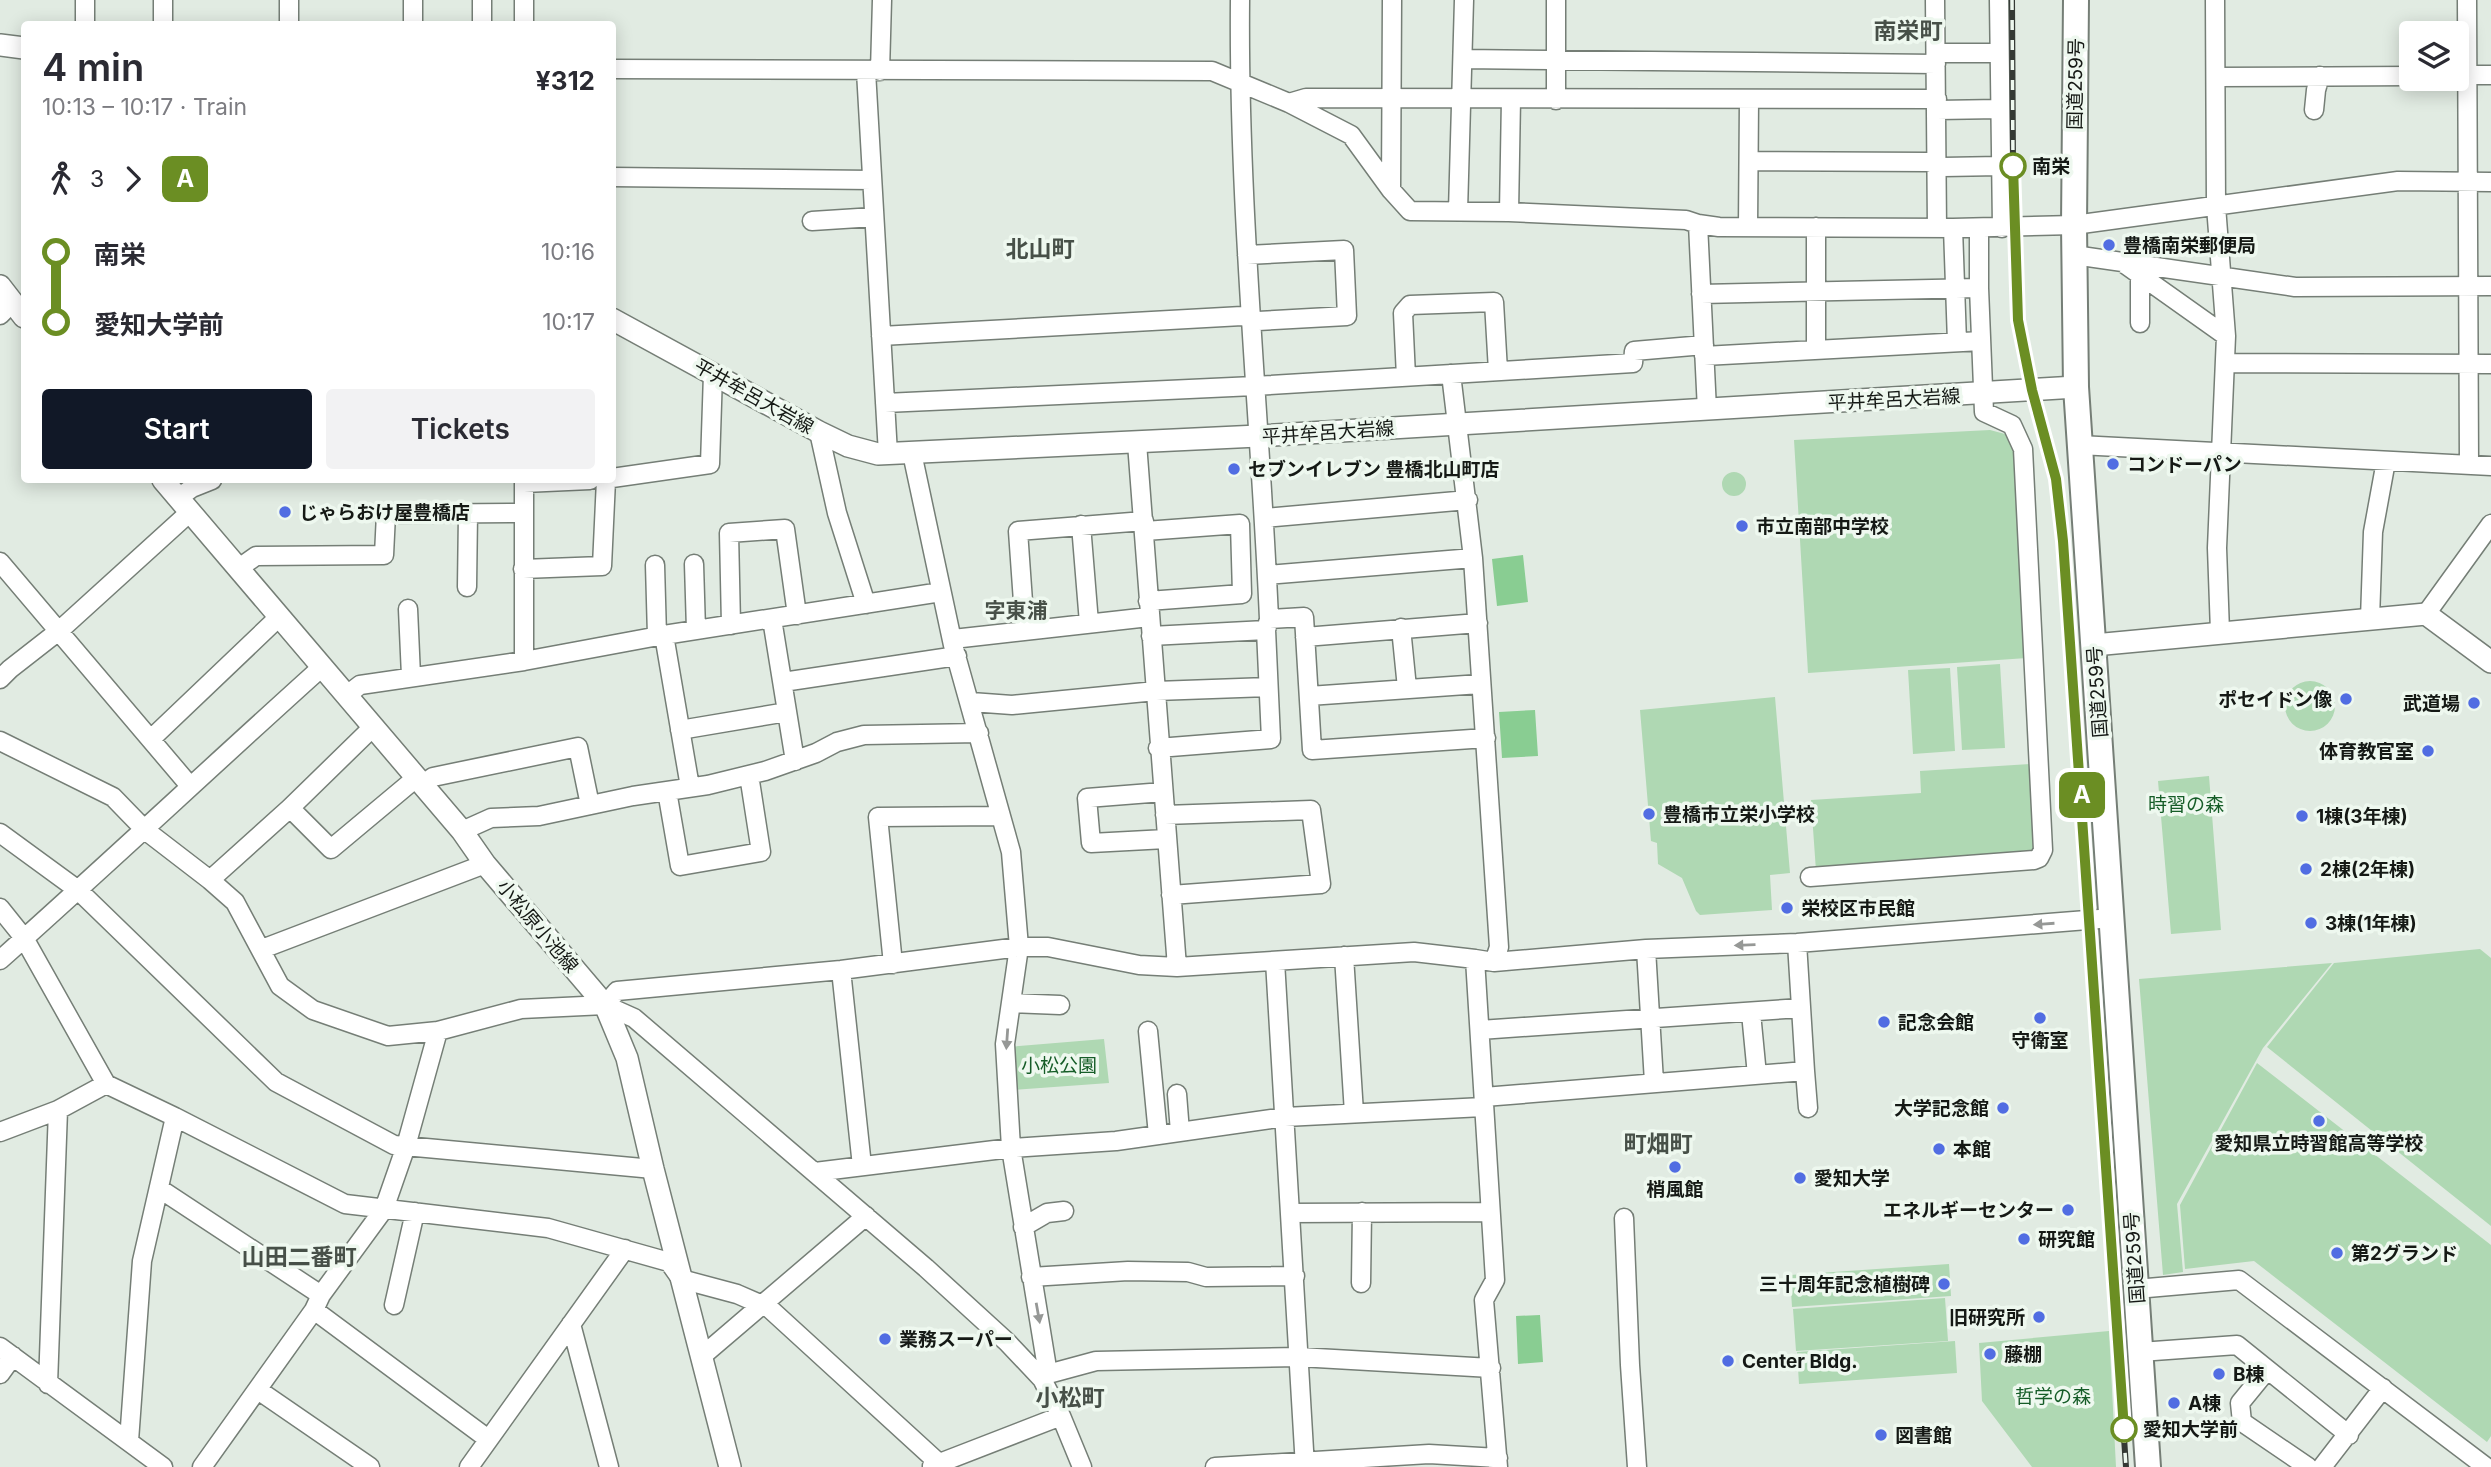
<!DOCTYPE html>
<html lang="en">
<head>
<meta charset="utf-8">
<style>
	:root { --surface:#fff; --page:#f2f2f3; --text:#2b2b33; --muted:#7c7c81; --accent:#111827 }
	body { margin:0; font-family:Inter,"Noto Sans JP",sans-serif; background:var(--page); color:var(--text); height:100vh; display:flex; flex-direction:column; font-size:26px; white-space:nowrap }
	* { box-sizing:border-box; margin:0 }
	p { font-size:23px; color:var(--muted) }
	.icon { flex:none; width:38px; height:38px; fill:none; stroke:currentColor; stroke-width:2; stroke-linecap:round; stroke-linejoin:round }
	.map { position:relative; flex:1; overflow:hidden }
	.details { position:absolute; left:21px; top:21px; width:595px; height:462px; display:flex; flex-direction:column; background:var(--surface); border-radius:7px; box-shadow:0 4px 18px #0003 }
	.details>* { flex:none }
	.badge { padding:0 14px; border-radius:10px; font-size:24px; line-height:46px }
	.tools { position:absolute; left:2399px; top:21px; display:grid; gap:14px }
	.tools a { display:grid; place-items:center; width:70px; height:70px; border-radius:7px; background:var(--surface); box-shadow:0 4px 18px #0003; font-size:35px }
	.map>.badge { position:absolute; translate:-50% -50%; box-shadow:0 0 0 4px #fff }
	.legs { display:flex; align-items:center; gap:10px; height:77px; padding:0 21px; font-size:23px }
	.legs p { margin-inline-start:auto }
	.overview { display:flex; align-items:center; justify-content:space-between; height:119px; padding:0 21px }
	h1 { font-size:38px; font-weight:600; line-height:52px }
	.cta { display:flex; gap:14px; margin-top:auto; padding:14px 21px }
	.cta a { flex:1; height:80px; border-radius:7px; background:var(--accent); color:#fff; font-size:28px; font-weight:600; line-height:80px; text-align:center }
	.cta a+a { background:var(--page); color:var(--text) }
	ul { padding:0 21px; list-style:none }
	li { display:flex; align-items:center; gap:24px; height:70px; font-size:26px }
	li i { display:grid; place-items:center; width:10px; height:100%; margin:0 9px; background:currentColor }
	li i::after { content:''; width:18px; height:18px; margin:-9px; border:5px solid; border-radius:50%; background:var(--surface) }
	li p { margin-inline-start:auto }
	li:first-child i { background:linear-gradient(#0000 50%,currentColor 0) }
	li:last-child i { background:linear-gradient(currentColor 50%,#0000 0) }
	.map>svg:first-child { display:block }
	.green { fill:#afd8b3 }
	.water { fill:#89cd92 }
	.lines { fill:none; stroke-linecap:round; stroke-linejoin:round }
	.minor-casing { stroke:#757e76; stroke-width:21 }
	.major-casing { stroke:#757e76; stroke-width:24 }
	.highway-casing { stroke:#757e76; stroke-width:28 }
	.minor { stroke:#fff; stroke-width:18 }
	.major { stroke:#fff; stroke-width:21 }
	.highway { stroke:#fff; stroke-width:24 }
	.rail-casing { stroke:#343934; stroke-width:6 }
	.rail { stroke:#eef8ef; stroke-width:3.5; stroke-dasharray:10; stroke-linecap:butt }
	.oneway { fill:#969896 }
	.line-1-casing { stroke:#fff; stroke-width:16 }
	.line-1 { stroke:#6b8e23; stroke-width:10 }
	.stop-1-dot { fill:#fff; stroke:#6b8e23; stroke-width:3.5 }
	.poi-dot { fill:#516de2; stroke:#eef8ef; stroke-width:2.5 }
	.labels { text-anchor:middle; stroke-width:7; stroke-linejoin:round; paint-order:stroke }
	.street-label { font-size:19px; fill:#151915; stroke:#eef8ef }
	.stop-label { font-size:19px; font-weight:bold; fill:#151915; stroke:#eef8ef; text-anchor:start }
	.poi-label { font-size:19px; font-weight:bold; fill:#151915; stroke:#eef8ef; text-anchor:start }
	.park-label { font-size:19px; fill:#165d28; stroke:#eef8ef }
	.neighbourhood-label { font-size:21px; font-weight:bold; fill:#475048; stroke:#eef8ef }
	.quarter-label { font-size:23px; font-weight:bold; fill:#475048; stroke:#eef8ef }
</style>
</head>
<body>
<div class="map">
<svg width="2491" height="1467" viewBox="0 0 2491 1467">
	<rect width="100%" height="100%" fill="#e1ebe2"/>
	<path class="green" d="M1990 430 2005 434 2015 450 2027 658 1808 673 1794 440Z
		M1722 484a12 12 0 1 1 24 0a12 12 0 1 1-24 0Z
		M2000 664 2005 748 1962 750 1957 667Z
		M1950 668 1955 751 1913 754 1908 670Z
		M2285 706a25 25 0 1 1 50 0a25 25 0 1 1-50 0Z
		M1775 697 1790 873 1770 875 1772 910 1700 915 1696 911 1682 878 1658 864 1657 843 1651 841 1640 710Z
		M2030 764 2036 857 1816 871 1811 800 1921 793 1920 771Z
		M2209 776 2221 930 2171 934 2158 781Z
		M2480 949 2491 958V1226L2267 1047 2334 963Z
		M2332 963 2263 1048 2177 1204 2183 1272 2163 1275 2139 979Z
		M1104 1039 1109 1083 1011 1090 1008 1047Z
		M2257 1063 2491 1245V1436L2487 1442 2254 1261 2185 1269 2180 1205Z
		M1949 1264 1951 1296 1792 1307 1790 1275Z
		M1945 1298 1948 1341 1796 1351 1793 1309Z
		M2109 1331 2116 1467H2032L1982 1401 1979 1343Z
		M1955 1341 1957 1373 1799 1384 1797 1352Z"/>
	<path class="water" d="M1523 555 1528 602 1497 606 1492 559Z
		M1535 710 1538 756 1502 758 1499 712Z
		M1540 1315 1543 1362 1518 1364 1516 1316Z"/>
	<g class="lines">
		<defs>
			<path id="minor" d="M1240 0C1238 207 1260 413 1269 619L1266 630
				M1935 0 1937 228
				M1999 0 2002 228
				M2215 0 2216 206 2226 336 2217 548 2220 632
				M2467 0 2469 465
				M85 24V0
				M163 24V0
				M289 24V0
				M413 24V0
				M482 24V0
				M524 24V0
				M1936 53H1999
				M1463 59 1936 64
				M612 69 1212 71 1289 103 1351 135 1391 190 1410 211 1509 212 1686 220 1698 224 1719 227 1953 228 2074 225 2398 181 2491 182
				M866 71 888 454
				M880 71 882 0
				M2457 75H2491
				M2216 77 2412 76
				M1556 100V0
				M1289 103 1306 98 1937 99
				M1937 110 1999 109
				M2314 110 2316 90 2320 76
				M1749 161 1928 162 1943 167 2000 166
				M612 177 872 180
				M1391 190 1392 0
				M1458 211 1464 0
				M1509 212 1511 99
				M812 221 874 217
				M1698 224 1707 410
				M1748 227 1749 100
				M1816 227V349
				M1953 228 1957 342
				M2074 255 2295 287 2491 286
				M2126 265 2226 336
				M1701 294 1979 288
				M0 315 12 303
				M2140 323V275
				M881 336 1242 316 1258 321 1347 316 1344 250 1247 255
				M1704 356 1981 341
				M2225 363 2491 364
				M1451 374 1473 558 1499 947 1494 962 1475 959 1495 1280 1484 1300 1498 1467
				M1406 377 1403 313 1410 305 1494 302 1498 371
				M885 403 1254 386 1633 363 1634 351 1704 345
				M819 432 837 513 866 604
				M1137 443 1177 967
				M2079 445 2491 466
				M912 453 953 645 1011 852 1019 947 1005 1044 1011 1148 1048 1374
				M612 478 710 464 713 374
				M524 483 590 480
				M178 498 192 488 212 480
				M1265 518 1468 500
				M1081 525 1089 623
				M1145 531 1240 524 1242 594 1148 601
				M0 562 190 786
				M694 564 696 630
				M655 565 657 636
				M239 568 256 556 384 555 386 514 524 513
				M523 569 602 566 606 480
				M1267 575 1473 558
				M467 587 468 513
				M408 609 411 676
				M2426 614 2491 524
				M772 619 795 761
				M1269 619 1304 617 1312 750 1486 738
				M2370 619 2373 532 2386 461
				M731 625 729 533 785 529 797 615
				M1401 628 1407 688
				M1025 630 1018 531 1144 521
				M664 635 690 787
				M1151 636 1266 630 1271 739 1158 748
				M1305 637 1478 623
				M953 639 1149 617
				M524 661V480
				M0 679 10 669 60 630 190 512
				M783 682 957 656
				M347 695 360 685 524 661 664 635 941 592
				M1309 696 1480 684
				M971 702 1012 705 1156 691 1268 687
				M680 730 787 712
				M151 739 280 616
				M0 741 113 797 145 830 210 880 235 902 280 986 313 1010 388 1036 438 1031 521 1009 605 1005 634 1018 926 1268 1007 1342 1042 1379 1061 1416 1082 1467
				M422 785 433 777 578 747 590 805
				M667 791 680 866 761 852 749 775
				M1163 792 1087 798 1091 843 1166 839
				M290 808 331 849 416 778
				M1165 815 1311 810 1321 884 1171 895
				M462 831 491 818 539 816 633 796 708 785 765 771 816 753 837 742 864 735 979 733
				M0 833 78 890 276 1082 394 1145 653 1169
				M1810 877 2034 860 2039 858 2043 850 2023 449 2012 425 1984 412 1979 288V228
				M210 880 290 808 372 728
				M0 908 24 938 106 1084 175 1117 345 1204 548 1228 669 1262 681 1279 737 1294 769 1308 943 1467
				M262 949 485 864
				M1646 949 1654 1082
				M1344 956 1354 1113
				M0 960C109 863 214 764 322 667
				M1275 961 1305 1467
				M1494 962 1646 949 1797 943 2112 918
				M893 964 878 817 1001 816
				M841 970 862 1166
				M1011 1003 1060 1005
				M605 1005 617 991 841 970 1019 947H1048L1139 965 1177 967 1414 952 1475 959
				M1751 1013 1757 1075
				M1480 1030 1801 1008
				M1148 1031 1158 1135
				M1805 1071 1808 1108
				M1177 1094 1180 1132
				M1484 1097 1805 1071 1797 943
				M0 1132 58 1110 106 1084
				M815 1172 1011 1148 1116 1141 1285 1117 1483 1107
				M160 1189 321 1295
				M1291 1213 1490 1212
				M1624 1218 1630 1365 1637 1467
				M1023 1227 1047 1213 1064 1211
				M1031 1277 1128 1271 1188 1272 1206 1277 1295 1276
				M1361 1283 1362 1212
				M2136 1289 2239 1280 2486 1467
				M394 1305 415 1212
				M314 1310 488 1439
				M571 1324 609 1467
				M0 1347 163 1467
				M2140 1352 2237 1345 2349 1435
				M701 1357 866 1216
				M2267 1370 2240 1403 2242 1422 2308 1467
				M0 1374 13 1356
				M1042 1379 1048 1374 1096 1361 1299 1357 1491 1368
				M48 1384 58 1110
				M258 1390 370 1467
				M129 1441 142 1261 175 1117
				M932 1466 1061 1416
				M202 1467 314 1310 321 1295 384 1209 406 1146 438 1031
				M469 1467 625 1249
				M1215 1467 1429 1454 1498 1458
				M2322 1467 2383 1388"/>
			<path id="major" d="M0 45 24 48
				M0 286 24 317
				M612 319 819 432 848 446 878 454 1258 436 2076 387
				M163 480 462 831 485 864 605 1005 627 1058 653 1169 730 1467
				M2094 645 2426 614 2491 662"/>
			<path id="highway" d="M2076 0 2074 225 2076 387 2148 1467"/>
		</defs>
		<use href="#minor" class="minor-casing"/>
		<use href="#major" class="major-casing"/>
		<use href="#highway" class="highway-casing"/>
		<use href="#minor" class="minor"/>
		<use href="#major" class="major"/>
		<use href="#highway" class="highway"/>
		<defs>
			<path id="rail" d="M2012 0 2013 166 2018 320 2032 390 2056 479 2063 541 2126 1467"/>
		</defs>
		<use href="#rail" class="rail-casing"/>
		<use href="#rail" class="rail"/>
	</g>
	<defs><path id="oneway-solid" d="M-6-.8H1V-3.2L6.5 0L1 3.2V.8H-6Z" transform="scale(1.75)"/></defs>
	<g class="oneway">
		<use href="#oneway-solid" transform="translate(2044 924) rotate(176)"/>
		<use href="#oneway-solid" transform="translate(1745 945) rotate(178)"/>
		<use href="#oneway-solid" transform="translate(1007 1039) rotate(94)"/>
		<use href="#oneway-solid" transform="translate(1038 1313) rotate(80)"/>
	</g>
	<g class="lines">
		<defs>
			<path id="line-1" d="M2013 166 2018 320 2032 390 2056 479 2063 541 2124 1429"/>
		</defs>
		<use href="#line-1" class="line-1-casing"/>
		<use href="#line-1" class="line-1"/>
	</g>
	<g class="stop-1-dot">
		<circle cx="2013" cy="166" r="12"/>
		<circle cx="2124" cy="1429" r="12"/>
	</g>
	<g class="poi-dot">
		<circle cx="2109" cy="245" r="7"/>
		<circle cx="2113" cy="464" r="7"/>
		<circle cx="1234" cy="469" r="7"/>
		<circle cx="285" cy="512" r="7"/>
		<circle cx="1742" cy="526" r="7"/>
		<circle cx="2346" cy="699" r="7"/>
		<circle cx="2474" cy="703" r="7"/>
		<circle cx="2428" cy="751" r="7"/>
		<circle cx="1649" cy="814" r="7"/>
		<circle cx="2302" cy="816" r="7"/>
		<circle cx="2306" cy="869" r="7"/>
		<circle cx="1787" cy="908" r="7"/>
		<circle cx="2311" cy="923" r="7"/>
		<circle cx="2040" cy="1018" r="7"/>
		<circle cx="1884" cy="1022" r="7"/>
		<circle cx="2003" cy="1108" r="7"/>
		<circle cx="2319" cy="1121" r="7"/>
		<circle cx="1939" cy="1149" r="7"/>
		<circle cx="1675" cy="1167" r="7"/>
		<circle cx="1800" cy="1178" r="7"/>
		<circle cx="2068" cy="1210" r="7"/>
		<circle cx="2024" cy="1239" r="7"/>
		<circle cx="2337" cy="1253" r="7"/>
		<circle cx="1944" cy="1284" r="7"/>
		<circle cx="2039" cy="1317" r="7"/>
		<circle cx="885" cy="1339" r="7"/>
		<circle cx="1990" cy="1354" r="7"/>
		<circle cx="1728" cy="1361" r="7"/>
		<circle cx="2219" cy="1374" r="7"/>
		<circle cx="2174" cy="1403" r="7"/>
		<circle cx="1881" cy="1435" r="7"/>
	</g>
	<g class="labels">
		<g class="street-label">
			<text transform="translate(2075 84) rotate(-89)" y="7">国道259号</text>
			<text transform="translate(754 396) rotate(29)" y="7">平井牟呂大岩線</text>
			<text transform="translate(1894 399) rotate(-3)" y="7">平井牟呂大岩線</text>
			<text transform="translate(1328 432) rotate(-4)" y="7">平井牟呂大岩線</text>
			<text transform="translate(2097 692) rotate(-94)" y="7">国道259号</text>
			<text transform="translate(538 926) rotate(50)" y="7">小松原小池線</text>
			<text transform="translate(2134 1258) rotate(-94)" y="7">国道259号</text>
		</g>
		<g class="stop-label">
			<text x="2032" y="173">南栄</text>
			<text x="2143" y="1436">愛知大学前</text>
		</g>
		<g class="poi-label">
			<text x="2123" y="252">豊橋南栄郵便局</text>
			<text x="2127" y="471">コンドーパン</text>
			<text x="1248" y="476">セブンイレブン 豊橋北山町店</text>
			<text x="299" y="519">じゃらおけ屋豊橋店</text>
			<text x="1756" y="533">市立南部中学校</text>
			<text x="2332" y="706" text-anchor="end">ポセイドン像</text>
			<text x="2460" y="710" text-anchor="end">武道場</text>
			<text x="2414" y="758" text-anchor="end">体育教官室</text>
			<text x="1663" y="821">豊橋市立栄小学校</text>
			<text x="2316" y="823">1棟(3年棟)</text>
			<text x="2320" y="876">2棟(2年棟)</text>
			<text x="1801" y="915">栄校区市民館</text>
			<text x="2325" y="930">3棟(1年棟)</text>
			<text x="1898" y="1029">記念会館</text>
			<text x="2040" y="1047" text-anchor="middle">守衛室</text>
			<text x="1989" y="1115" text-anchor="end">大学記念館</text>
			<text x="2319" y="1150" text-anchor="middle">愛知県立時習館高等学校</text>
			<text x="1953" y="1156">本館</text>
			<text x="1814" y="1185">愛知大学</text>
			<text x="1675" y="1196" text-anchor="middle">梢風館</text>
			<text x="2054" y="1217" text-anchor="end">エネルギーセンター</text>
			<text x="2038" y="1246">研究館</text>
			<text x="2351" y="1260">第2グランド</text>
			<text x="1930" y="1291" text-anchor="end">三十周年記念植樹碑</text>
			<text x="2025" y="1324" text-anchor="end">旧研究所</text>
			<text x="899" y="1346">業務スーパー</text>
			<text x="2004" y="1361">藤棚</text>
			<text x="1742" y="1368">Center Bldg.</text>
			<text x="2233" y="1381">B棟</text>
			<text x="2188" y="1410">A棟</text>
			<text x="1895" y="1442">図書館</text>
		</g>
		<g class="park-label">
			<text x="2186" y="811">時習の森</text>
			<text x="1059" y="1072">小松公園</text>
			<text x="2053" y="1403">哲学の森</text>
		</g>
		<g class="neighbourhood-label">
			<text x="1016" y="618">字東浦</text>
		</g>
		<g class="quarter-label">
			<text x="1908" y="39">南栄町</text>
			<text x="1040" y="257">北山町</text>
			<text x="1658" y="1152">町畑町</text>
			<text x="299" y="1265">山田二番町</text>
			<text x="1070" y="1406">小松町</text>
		</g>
	</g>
</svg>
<div class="tools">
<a><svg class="icon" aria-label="layers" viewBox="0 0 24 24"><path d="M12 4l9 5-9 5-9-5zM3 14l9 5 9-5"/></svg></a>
</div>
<b class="badge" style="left:2082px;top:795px;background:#6b8e23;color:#fff">A</b>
<section class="details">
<div class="overview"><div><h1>4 min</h1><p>10:13 – 10:17 · Train</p></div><b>¥312</b></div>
<div class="legs"><svg class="icon" aria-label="walk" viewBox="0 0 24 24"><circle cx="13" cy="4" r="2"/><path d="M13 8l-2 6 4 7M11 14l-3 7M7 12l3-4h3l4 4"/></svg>3<svg class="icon" aria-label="forward" viewBox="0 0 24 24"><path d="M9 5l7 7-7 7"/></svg><b class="badge" style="background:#6b8e23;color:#fff">A</b></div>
<ul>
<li><i style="color:#6b8e23"></i><b>南栄</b><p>10:16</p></li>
<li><i style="color:#6b8e23"></i><b>愛知大学前</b><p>10:17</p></li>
</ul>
<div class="cta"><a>Start</a><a>Tickets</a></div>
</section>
</div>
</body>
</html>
